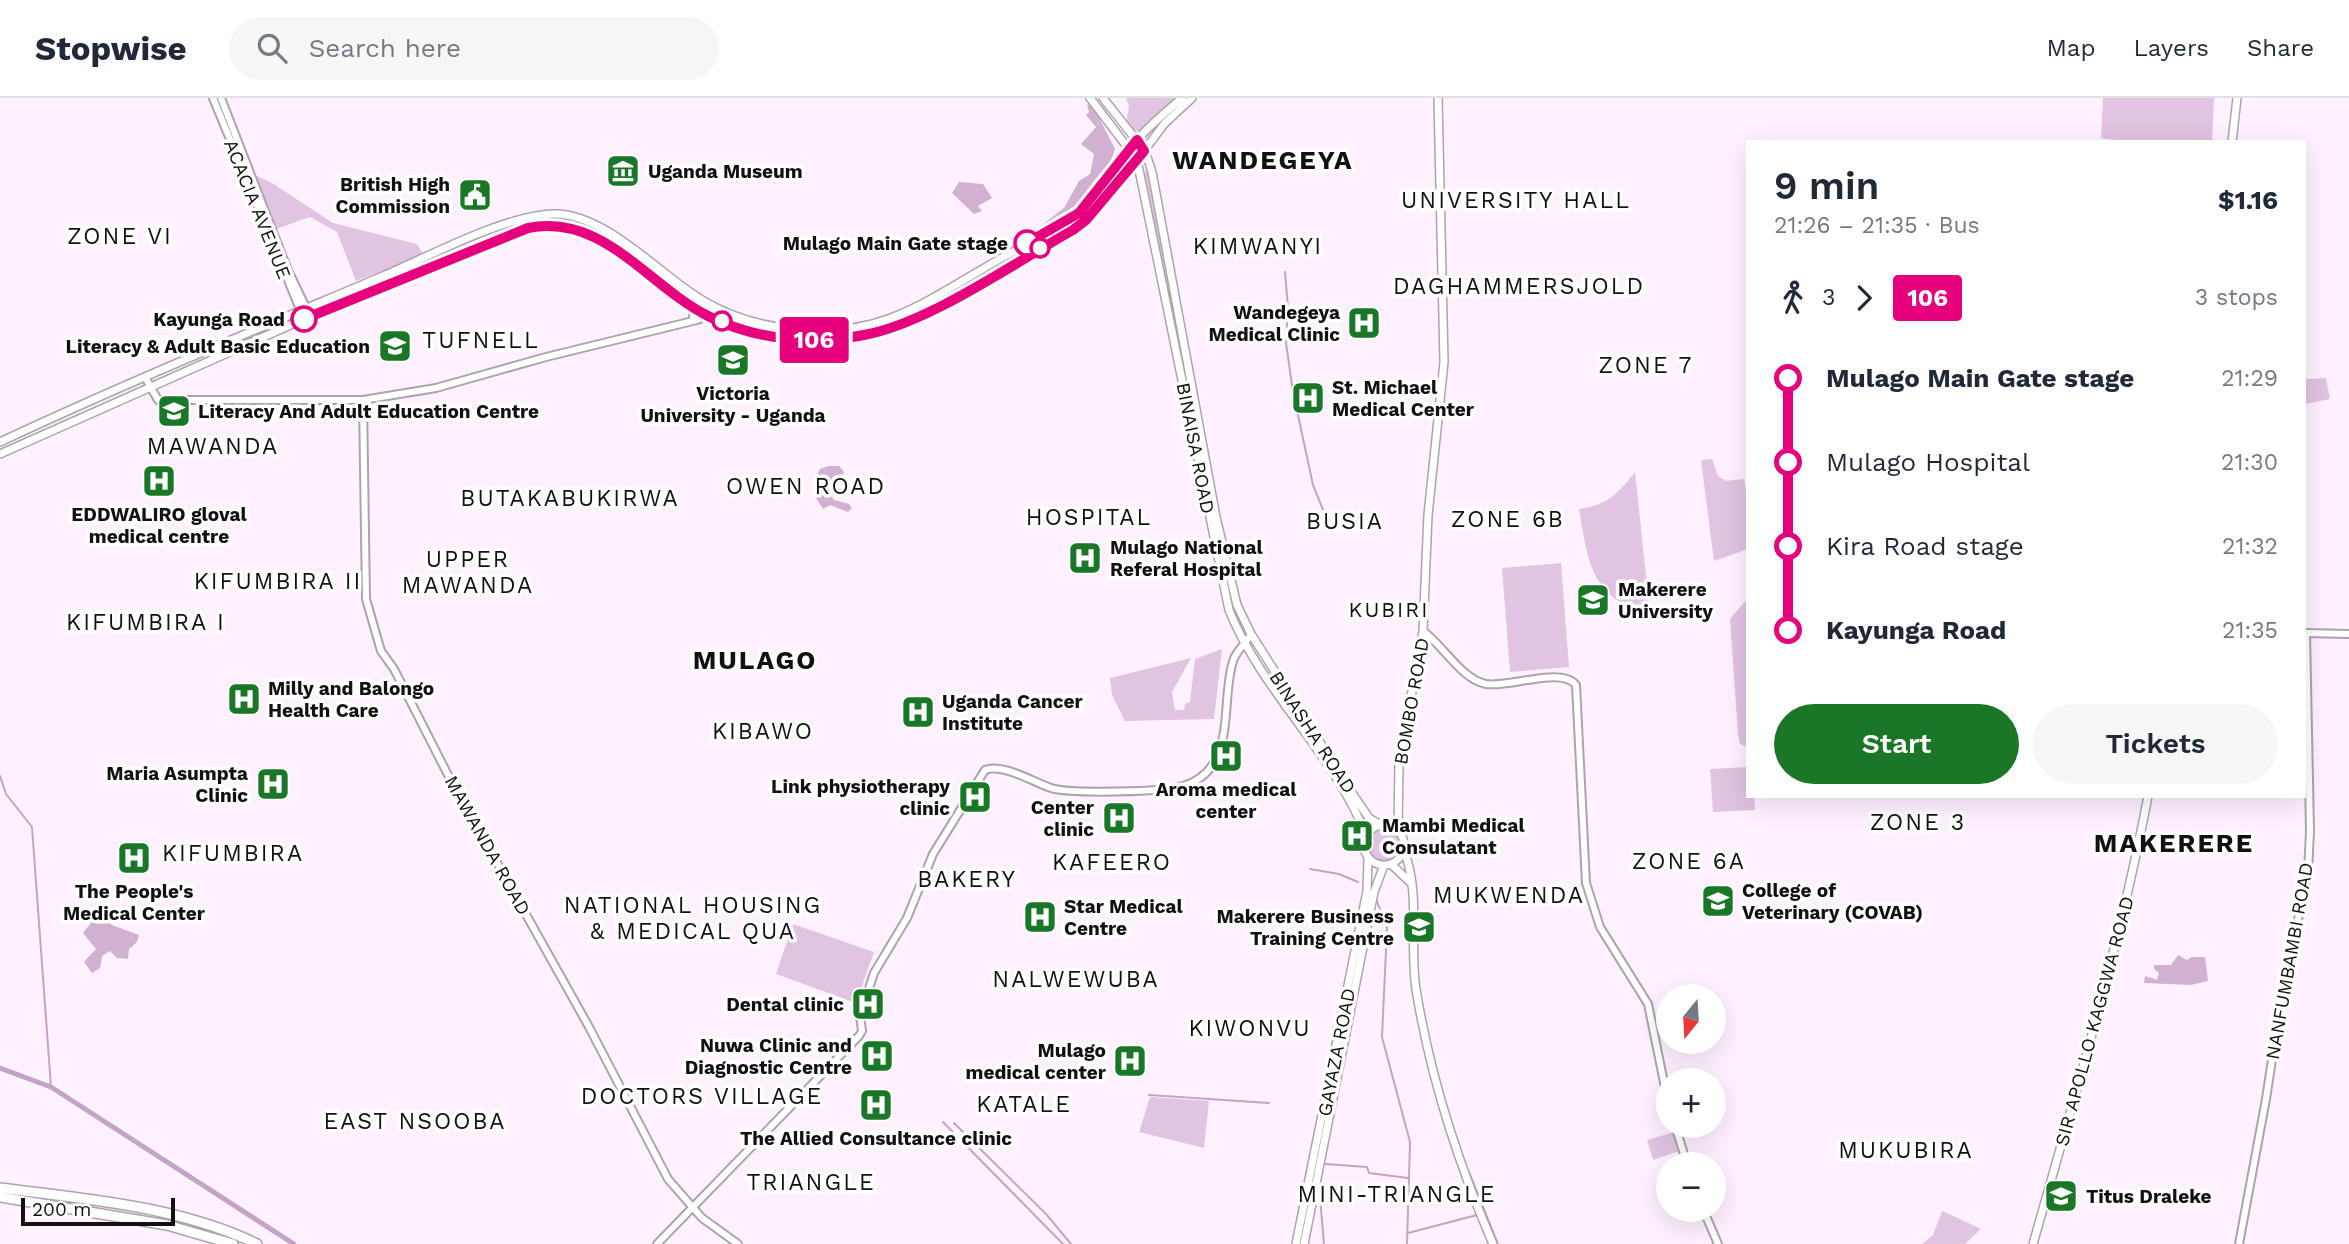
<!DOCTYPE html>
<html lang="en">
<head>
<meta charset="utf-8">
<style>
	:root { --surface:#fff; --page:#f6f6f7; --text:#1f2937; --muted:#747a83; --line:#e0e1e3; --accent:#1a7727 }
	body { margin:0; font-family:"Work Sans",sans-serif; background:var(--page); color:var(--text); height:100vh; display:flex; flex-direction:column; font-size:26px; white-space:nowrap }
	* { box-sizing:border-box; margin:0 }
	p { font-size:23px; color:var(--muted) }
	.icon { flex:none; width:38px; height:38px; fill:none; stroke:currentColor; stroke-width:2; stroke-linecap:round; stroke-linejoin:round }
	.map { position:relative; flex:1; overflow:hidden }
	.details { position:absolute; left:1746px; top:42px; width:560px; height:658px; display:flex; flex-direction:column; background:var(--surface); border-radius:0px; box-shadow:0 7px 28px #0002 }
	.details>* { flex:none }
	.badge { padding:0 14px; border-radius:5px; font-size:24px; line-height:46px }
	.needle { width:46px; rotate:198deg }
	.controls { position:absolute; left:1656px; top:886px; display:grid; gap:14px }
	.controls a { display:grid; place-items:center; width:70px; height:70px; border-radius:50%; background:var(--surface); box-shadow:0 7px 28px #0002; font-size:35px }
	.scale { position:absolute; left:21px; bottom:18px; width:154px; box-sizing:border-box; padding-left:7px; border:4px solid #130f14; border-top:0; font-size:19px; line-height:24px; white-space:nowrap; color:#130f14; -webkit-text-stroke:5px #fff; paint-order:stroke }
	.map>.badge { position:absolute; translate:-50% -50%; box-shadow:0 0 0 4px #fff }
	.legs { display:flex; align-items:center; gap:10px; height:77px; padding:0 28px; font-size:23px }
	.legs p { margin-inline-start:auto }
	.headline { display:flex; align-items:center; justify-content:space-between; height:119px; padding:0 28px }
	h1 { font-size:38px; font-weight:600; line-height:52px }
	.cta { display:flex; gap:14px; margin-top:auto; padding:14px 28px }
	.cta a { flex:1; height:80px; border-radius:42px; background:var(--accent); color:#fff; font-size:28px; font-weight:600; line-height:80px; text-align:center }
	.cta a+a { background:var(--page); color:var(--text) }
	ul { padding:0 28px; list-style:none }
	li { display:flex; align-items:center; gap:24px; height:84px; font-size:26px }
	li i { display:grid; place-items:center; width:10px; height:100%; margin:0 9px; background:currentColor }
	li i::after { content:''; width:18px; height:18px; margin:-9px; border:5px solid; border-radius:50%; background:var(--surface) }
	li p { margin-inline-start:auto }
	li:first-child i { background:linear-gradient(#0000 50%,currentColor 0) }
	li:last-child i { background:linear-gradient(currentColor 50%,#0000 0) }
	header { display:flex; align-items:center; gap:42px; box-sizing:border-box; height:98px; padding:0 35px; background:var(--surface); border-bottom:2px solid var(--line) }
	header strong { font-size:33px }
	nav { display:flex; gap:38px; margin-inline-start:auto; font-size:24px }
	.search { width:490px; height:63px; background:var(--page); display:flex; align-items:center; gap:18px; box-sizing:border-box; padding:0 24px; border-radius:38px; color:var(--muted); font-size:26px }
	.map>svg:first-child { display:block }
	.green { fill:#e1c3e2 }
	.forest { fill:#d0b1d2 }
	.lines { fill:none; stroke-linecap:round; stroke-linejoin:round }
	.stream { stroke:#c3a4c5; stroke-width:2 }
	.canal { stroke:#c3a4c5; stroke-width:5 }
	.tertiary-casing { stroke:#afa2af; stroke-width:10 }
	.secondary-casing { stroke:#afa2af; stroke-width:10 }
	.primary-casing { stroke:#afa2af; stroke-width:10 }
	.motorway-casing { stroke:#afa2af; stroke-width:12 }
	.tertiary { stroke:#fff; stroke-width:6 }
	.secondary { stroke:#fff; stroke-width:6 }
	.primary { stroke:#fff; stroke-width:7 }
	.motorway { stroke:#fff; stroke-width:9 }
	.line-1-casing { stroke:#fff; stroke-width:16 }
	.line-1 { stroke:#e6007e; stroke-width:10 }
	.stop-1-dot { fill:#fff; stroke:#e6007e; stroke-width:3.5 }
	.labels { text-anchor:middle; stroke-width:7; stroke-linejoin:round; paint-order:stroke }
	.poi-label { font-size:19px; font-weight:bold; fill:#130f14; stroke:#fff; text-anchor:start }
	.street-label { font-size:19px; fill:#130f14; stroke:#fff }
	.stop-label { font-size:19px; font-weight:bold; fill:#130f14; stroke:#fff; text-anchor:end }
	.neighbourhood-label { font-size:21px; letter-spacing:2px; fill:#130f14; stroke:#fff }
	.quarter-label { font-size:23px; letter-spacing:2px; fill:#130f14; stroke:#fff }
	.district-label { font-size:26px; font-weight:bold; letter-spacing:2px; fill:#130f14; stroke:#fff }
</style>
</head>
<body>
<header>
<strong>Stopwise</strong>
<div class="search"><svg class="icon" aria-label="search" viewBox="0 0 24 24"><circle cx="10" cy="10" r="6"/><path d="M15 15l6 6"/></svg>Search here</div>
<nav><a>Map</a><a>Layers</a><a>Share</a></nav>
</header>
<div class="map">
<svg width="2349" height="1146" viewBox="0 0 2349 1146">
	<rect width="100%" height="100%" fill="#fff1ff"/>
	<path class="green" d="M1126 0H1179L1148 31 1136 33 1126 26 1129 8Z
		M2103 0H2214L2212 44H2128L2101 40Z
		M1147 68 1226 485 1241 524 1235 526 1223 480 1144 79Z
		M255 77 272 85 333 125 417 146 424 158 356 183 337 134 310 119 276 131Z
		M549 118 589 127 695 201 692 204 584 128 564 124 530 123Z
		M1030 148 1037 149C921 214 864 261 726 221L733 219 796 233 881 225Z
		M2326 280 2330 301 2305 306V281Z
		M1712 361 1718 378 1726 383 1744 381 1748 405V451L1714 463 1701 362Z
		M1635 374 1650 515C1590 502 1588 462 1579 411 1607 407 1618 396 1635 374Z
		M1561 465 1569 569 1510 574 1502 470Z
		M1748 500V649L1740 646 1738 636 1730 521Z
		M1222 551 1214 621 1125 623 1112 597 1110 580 1191 560 1172 594 1175 612H1184L1185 606 1190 604 1195 561Z
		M1748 669V698H1754L1755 712 1713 714 1710 671Z
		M1368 748a16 16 0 1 1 32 0a16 16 0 1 1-32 0Z
		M793 826 874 854 856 905 776 876Z
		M1150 999 1209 1003 1204 1050 1139 1034Z
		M1674 1034 1679 1053 1653 1062 1647 1042Z
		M1942 1113H1943L1981 1131 1965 1146H1922L1933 1137Z"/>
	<path class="forest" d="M1092 6 1115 51C1104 86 1080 116 1046 130L1042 127 1064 110 1079 83 1090 76 1094 56 1081 46 1096 29 1086 17 1089 14 1087 7Z
		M959 84 983 86 992 100 978 108 982 113 974 116 952 95Z
		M829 368H839L844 374 841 381 828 391 834 402 849 406 852 410 848 414 830 407 823 411 814 397 819 382 817 377 820 371Z
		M98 816 112 827 139 837 137 844 129 851 128 861 117 860 110 853 102 858 100 870 92 875 84 864 96 851 83 835Z
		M2178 857 2187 862 2192 859H2205L2208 883 2191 887 2144 885 2145 878 2157 882 2159 875 2154 871V867H2171Z"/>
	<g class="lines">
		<path class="stream" d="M1285 174 1288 210 1286 245 1293 294 1313 387 1326 419
			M0 678 6 696 32 729 51 989
			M1310 771 1339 776 1358 784
			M1375 798 1387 830 1382 939 1410 1044 1407 1146
			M1149 997 1269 1005
			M943 1024 1063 1146
			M954 1025 1046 1116 1071 1146
			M1325 1066 1367 1069 1369 1075 1408 1080
			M1469 1074 1498 1146
			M1319 1088 1324 1146
			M1408 1135 1477 1117"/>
		<path class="canal" d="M0 970 51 989 294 1146"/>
		<defs>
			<path id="tertiary" d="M693 223V208L698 199
				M145 279 158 302H363L436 290 546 259 697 222 708 218 714 209
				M363 302 366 501 381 553 394 571 448 677 589 929 668 1081 702 1120 738 1146
				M1423 533C1443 547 1461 581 1486 586 1509 590 1562 568 1576 587L1586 785 1600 829 1648 906 1668 1004
				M2305 535 2349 536
				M1675 1027 1687 1066
				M1703 1111 1718 1146
				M657 1146 859 938 862 933 860 918 874 875 907 820 933 756 985 672C1003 665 1033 684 1051 690 1070 696 1163 694 1183 688 1238 672 1220 604 1233 563 1236 553 1246 545 1251 536
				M2239 1146 2266 1001 2282 896 2308 775 2310 733 2306 535"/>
			<path id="secondary" d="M213 0 304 221
				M221 0 287 170 310 218"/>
			<path id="primary" d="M1090 0 1137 62
				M1103 0 1145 53 1152 74 1216 419 1237 507 1251 536 1354 698 1369 720 1381 727
				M2232 44 2237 0
				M1137 62 1229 512C1262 594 1334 655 1366 737
				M0 344C126 285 255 232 383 178 430 158 503 118 553 116 604 114 660 177 702 202 755 234 833 242 891 220 929 205 963 182 998 162 1022 148 1060 133 1079 115 1101 93 1118 65 1138 41 1151 26 1167 13 1182 0
				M0 356 304 221 520 133C542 124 564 126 586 133L708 218 786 241H838L865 237 917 219 1073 132 1086 122 1137 62 1165 25 1192 0
				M1364 747a20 20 0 1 1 40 0a20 20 0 1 1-40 0Z
				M1398 732 1399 664 1423 533 1428 417 1444 264 1438 0
				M1404 753C1421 795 1409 846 1416 891 1430 978 1458 1065 1493 1146
				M1391 766 1411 785
				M1296 1146 1367 793 1368 760
				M1304 1146 1374 794 1384 767
				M2033 1146C2075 998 2119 850 2148 698"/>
			<path id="motorway" d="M0 1090C85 1101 179 1108 257 1146
				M0 1099 167 1127 233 1146"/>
		</defs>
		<use href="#tertiary" class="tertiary-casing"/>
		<use href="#secondary" class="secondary-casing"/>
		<use href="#primary" class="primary-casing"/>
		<use href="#motorway" class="motorway-casing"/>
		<use href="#tertiary" class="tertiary"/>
		<use href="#secondary" class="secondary"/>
		<use href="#primary" class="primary"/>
		<use href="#motorway" class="motorway"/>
	</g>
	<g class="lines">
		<defs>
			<path id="line-1" d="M304 221 528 130C603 115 647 187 708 218 755 242 813 247 864 237 929 225 1014 165 1073 132L1086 122 1144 53 1137 42 1079 115 1027 145"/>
		</defs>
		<use href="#line-1" class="line-1-casing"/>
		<use href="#line-1" class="line-1"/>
	</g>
	<defs>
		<symbol id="museum-square" viewBox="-11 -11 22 22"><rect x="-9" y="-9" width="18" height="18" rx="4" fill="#1a7727" stroke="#fff"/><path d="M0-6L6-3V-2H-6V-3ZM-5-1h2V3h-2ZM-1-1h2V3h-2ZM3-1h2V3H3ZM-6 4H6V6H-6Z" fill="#fff"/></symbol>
		<symbol id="civic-square" viewBox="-11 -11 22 22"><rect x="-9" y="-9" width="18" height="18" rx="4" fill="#1a7727" stroke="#fff"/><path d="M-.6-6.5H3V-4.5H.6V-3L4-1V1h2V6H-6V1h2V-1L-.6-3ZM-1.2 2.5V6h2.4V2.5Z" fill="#fff"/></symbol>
		<symbol id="hospital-square" viewBox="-11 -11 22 22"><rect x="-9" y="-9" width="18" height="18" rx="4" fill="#1a7727" stroke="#fff"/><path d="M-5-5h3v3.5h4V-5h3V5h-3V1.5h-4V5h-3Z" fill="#fff"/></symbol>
		<symbol id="university-square" viewBox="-11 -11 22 22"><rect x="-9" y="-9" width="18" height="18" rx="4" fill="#1a7727" stroke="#fff"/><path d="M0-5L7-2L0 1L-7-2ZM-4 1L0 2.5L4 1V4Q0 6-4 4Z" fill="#fff"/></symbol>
	</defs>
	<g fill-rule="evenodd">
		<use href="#museum-square" x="604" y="54" width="38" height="38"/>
		<use href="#civic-square" x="456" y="78" width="38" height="38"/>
		<use href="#hospital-square" x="1345" y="206" width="38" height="38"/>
		<use href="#university-square" x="376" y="229" width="38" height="38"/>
		<use href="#university-square" x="714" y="243" width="38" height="38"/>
		<use href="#hospital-square" x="1289" y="281" width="38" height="38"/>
		<use href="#university-square" x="155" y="294" width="38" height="38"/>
		<use href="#hospital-square" x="140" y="364" width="38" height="38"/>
		<use href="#hospital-square" x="1066" y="441" width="38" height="38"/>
		<use href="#university-square" x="1574" y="483" width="38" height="38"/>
		<use href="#hospital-square" x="225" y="582" width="38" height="38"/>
		<use href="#hospital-square" x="899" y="595" width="38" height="38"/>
		<use href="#hospital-square" x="1207" y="639" width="38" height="38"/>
		<use href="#hospital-square" x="254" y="667" width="38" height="38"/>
		<use href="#hospital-square" x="956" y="680" width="38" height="38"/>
		<use href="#hospital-square" x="1100" y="701" width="38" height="38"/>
		<use href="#hospital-square" x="1338" y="719" width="38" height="38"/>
		<use href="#hospital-square" x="115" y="741" width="38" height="38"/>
		<use href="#university-square" x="1699" y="784" width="38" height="38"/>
		<use href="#hospital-square" x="1021" y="800" width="38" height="38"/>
		<use href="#university-square" x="1400" y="810" width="38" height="38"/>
		<use href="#hospital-square" x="849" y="887" width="38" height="38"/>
		<use href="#hospital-square" x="858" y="939" width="38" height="38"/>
		<use href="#hospital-square" x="1111" y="944" width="38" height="38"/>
		<use href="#hospital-square" x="857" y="988" width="38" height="38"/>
		<use href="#university-square" x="2042" y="1079" width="38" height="38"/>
	</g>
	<g class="stop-1-dot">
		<circle cx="1027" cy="145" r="12"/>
		<circle cx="1040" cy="150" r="9"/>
		<circle cx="304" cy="221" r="12"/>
		<circle cx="722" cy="223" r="9"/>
	</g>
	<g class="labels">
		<g class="poi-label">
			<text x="648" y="80">Uganda Museum</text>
			<text x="450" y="93" text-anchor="end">British High<tspan x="450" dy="22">Commission</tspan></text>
			<text x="1340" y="221" text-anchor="end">Wandegeya<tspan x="1340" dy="22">Medical Clinic</tspan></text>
			<text x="370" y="255" text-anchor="end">Literacy &amp; Adult Basic Education</text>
			<text x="1332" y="296">St. Michael<tspan x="1332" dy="22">Medical Center</tspan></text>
			<text x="733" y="302" text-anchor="middle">Victoria<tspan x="733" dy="22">University - Uganda</tspan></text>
			<text x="198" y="320">Literacy And Adult Education Centre</text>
			<text x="159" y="423" text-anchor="middle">EDDWALIRO gloval<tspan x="159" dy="22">medical centre</tspan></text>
			<text x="1110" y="456">Mulago National<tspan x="1110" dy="22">Referal Hospital</tspan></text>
			<text x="1618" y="498">Makerere<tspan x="1618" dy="22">University</tspan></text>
			<text x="268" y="597">Milly and Balongo<tspan x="268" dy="22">Health Care</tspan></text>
			<text x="942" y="610">Uganda Cancer<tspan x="942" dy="22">Institute</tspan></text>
			<text x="248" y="682" text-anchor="end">Maria Asumpta<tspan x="248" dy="22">Clinic</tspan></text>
			<text x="950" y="695" text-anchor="end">Link physiotherapy<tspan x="950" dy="22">clinic</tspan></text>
			<text x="1226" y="698" text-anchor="middle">Aroma medical<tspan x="1226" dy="22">center</tspan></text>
			<text x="1094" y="716" text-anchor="end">Center<tspan x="1094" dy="22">clinic</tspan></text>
			<text x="1382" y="734">Mambi Medical<tspan x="1382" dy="22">Consulatant</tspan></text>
			<text x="1742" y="799">College of<tspan x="1742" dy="22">Veterinary (COVAB)</tspan></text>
			<text x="134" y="800" text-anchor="middle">The People's<tspan x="134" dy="22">Medical Center</tspan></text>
			<text x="1064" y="815">Star Medical<tspan x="1064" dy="22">Centre</tspan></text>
			<text x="1394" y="825" text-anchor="end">Makerere Business<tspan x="1394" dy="22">Training Centre</tspan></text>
			<text x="844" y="913" text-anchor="end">Dental clinic</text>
			<text x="852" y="954" text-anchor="end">Nuwa Clinic and<tspan x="852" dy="22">Diagnostic Centre</tspan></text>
			<text x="1106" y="959" text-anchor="end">Mulago<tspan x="1106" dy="22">medical center</tspan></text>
			<text x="876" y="1047" text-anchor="middle">The Allied Consultance clinic</text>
			<text x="2086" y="1105">Titus Draleke</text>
		</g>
		<g class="street-label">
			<text transform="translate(258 111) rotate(68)" y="7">ACACIA AVENUE</text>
			<text transform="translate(1196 350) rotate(79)" y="7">BINAISA ROAD</text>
			<text transform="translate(1411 603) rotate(-80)" y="7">BOMBO ROAD</text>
			<text transform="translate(1313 634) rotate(57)" y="7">BINASHA ROAD</text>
			<text transform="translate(488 747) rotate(61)" y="7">MAWANDA ROAD</text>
			<text transform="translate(2289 863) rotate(-80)" y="7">NANFUMBAMBI ROAD</text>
			<text transform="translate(2094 923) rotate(-75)" y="7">SIR APOLLO KAGGWA ROAD</text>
			<text transform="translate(1336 954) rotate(-79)" y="7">GAYAZA ROAD</text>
		</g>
		<g class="stop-label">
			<text x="1008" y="152">Mulago Main Gate stage</text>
			<text x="285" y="228">Kayunga Road</text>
		</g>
		<g class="neighbourhood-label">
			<text x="1389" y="519">KUBIRI</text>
		</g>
		<g class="quarter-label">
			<text x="1516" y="110">UNIVERSITY HALL</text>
			<text x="120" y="146">ZONE VI</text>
			<text x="1258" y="156">KIMWANYI</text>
			<text x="1519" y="196">DAGHAMMERSJOLD</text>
			<text x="481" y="250">TUFNELL</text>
			<text x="1646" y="275">ZONE 7</text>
			<text x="213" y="356">MAWANDA</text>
			<text x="806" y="396">OWEN ROAD</text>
			<text x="570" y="408">BUTAKABUKIRWA</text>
			<text x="1089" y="427">HOSPITAL</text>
			<text x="1508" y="429">ZONE 6B</text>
			<text x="1345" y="431">BUSIA</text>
			<text x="468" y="469">UPPER<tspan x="468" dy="26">MAWANDA</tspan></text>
			<text x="278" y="491">KIFUMBIRA II</text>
			<text x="146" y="532">KIFUMBIRA I</text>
			<text x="763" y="641">KIBAWO</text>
			<text x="1918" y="732">ZONE 3</text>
			<text x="233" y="763">KIFUMBIRA</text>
			<text x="1689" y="771">ZONE 6A</text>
			<text x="1112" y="772">KAFEERO</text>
			<text x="967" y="789">BAKERY</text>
			<text x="1509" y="805">MUKWENDA</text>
			<text x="693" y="815">NATIONAL HOUSING<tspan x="693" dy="26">&amp; MEDICAL QUA</tspan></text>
			<text x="1076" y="889">NALWEWUBA</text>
			<text x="1250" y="938">KIWONVU</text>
			<text x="702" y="1006">DOCTORS VILLAGE</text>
			<text x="1024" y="1014">KATALE</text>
			<text x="415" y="1031">EAST NSOOBA</text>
			<text x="1906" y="1060">MUKUBIRA</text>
			<text x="811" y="1092">TRIANGLE</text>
			<text x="1397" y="1104">MINI-TRIANGLE</text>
		</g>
		<g class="district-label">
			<text x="1263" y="71">WANDEGEYA</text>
			<text x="755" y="571">MULAGO</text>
			<text x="2174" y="754">MAKERERE</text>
		</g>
	</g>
</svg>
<div class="controls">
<a><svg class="needle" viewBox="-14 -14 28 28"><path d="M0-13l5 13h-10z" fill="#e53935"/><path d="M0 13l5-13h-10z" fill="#747a83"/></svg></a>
<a>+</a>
<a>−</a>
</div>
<div class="scale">200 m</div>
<b class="badge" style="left:814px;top:242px;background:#e6007e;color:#fff">106</b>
<section class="details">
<div class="headline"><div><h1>9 min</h1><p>21:26 – 21:35 · Bus</p></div><b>$1.16</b></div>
<div class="legs"><svg class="icon" aria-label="walk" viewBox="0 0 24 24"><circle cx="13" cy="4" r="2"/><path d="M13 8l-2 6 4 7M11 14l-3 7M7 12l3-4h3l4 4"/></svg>3<svg class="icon" aria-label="forward" viewBox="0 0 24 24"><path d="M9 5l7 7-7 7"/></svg><b class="badge" style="background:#e6007e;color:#fff">106</b><p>3 stops</p></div>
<ul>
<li><i style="color:#e6007e"></i><b>Mulago Main Gate stage</b><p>21:29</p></li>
<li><i style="color:#e6007e"></i><span>Mulago Hospital</span><p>21:30</p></li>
<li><i style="color:#e6007e"></i><span>Kira Road stage</span><p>21:32</p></li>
<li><i style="color:#e6007e"></i><b>Kayunga Road</b><p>21:35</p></li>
</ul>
<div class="cta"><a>Start</a><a>Tickets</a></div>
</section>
</div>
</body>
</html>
